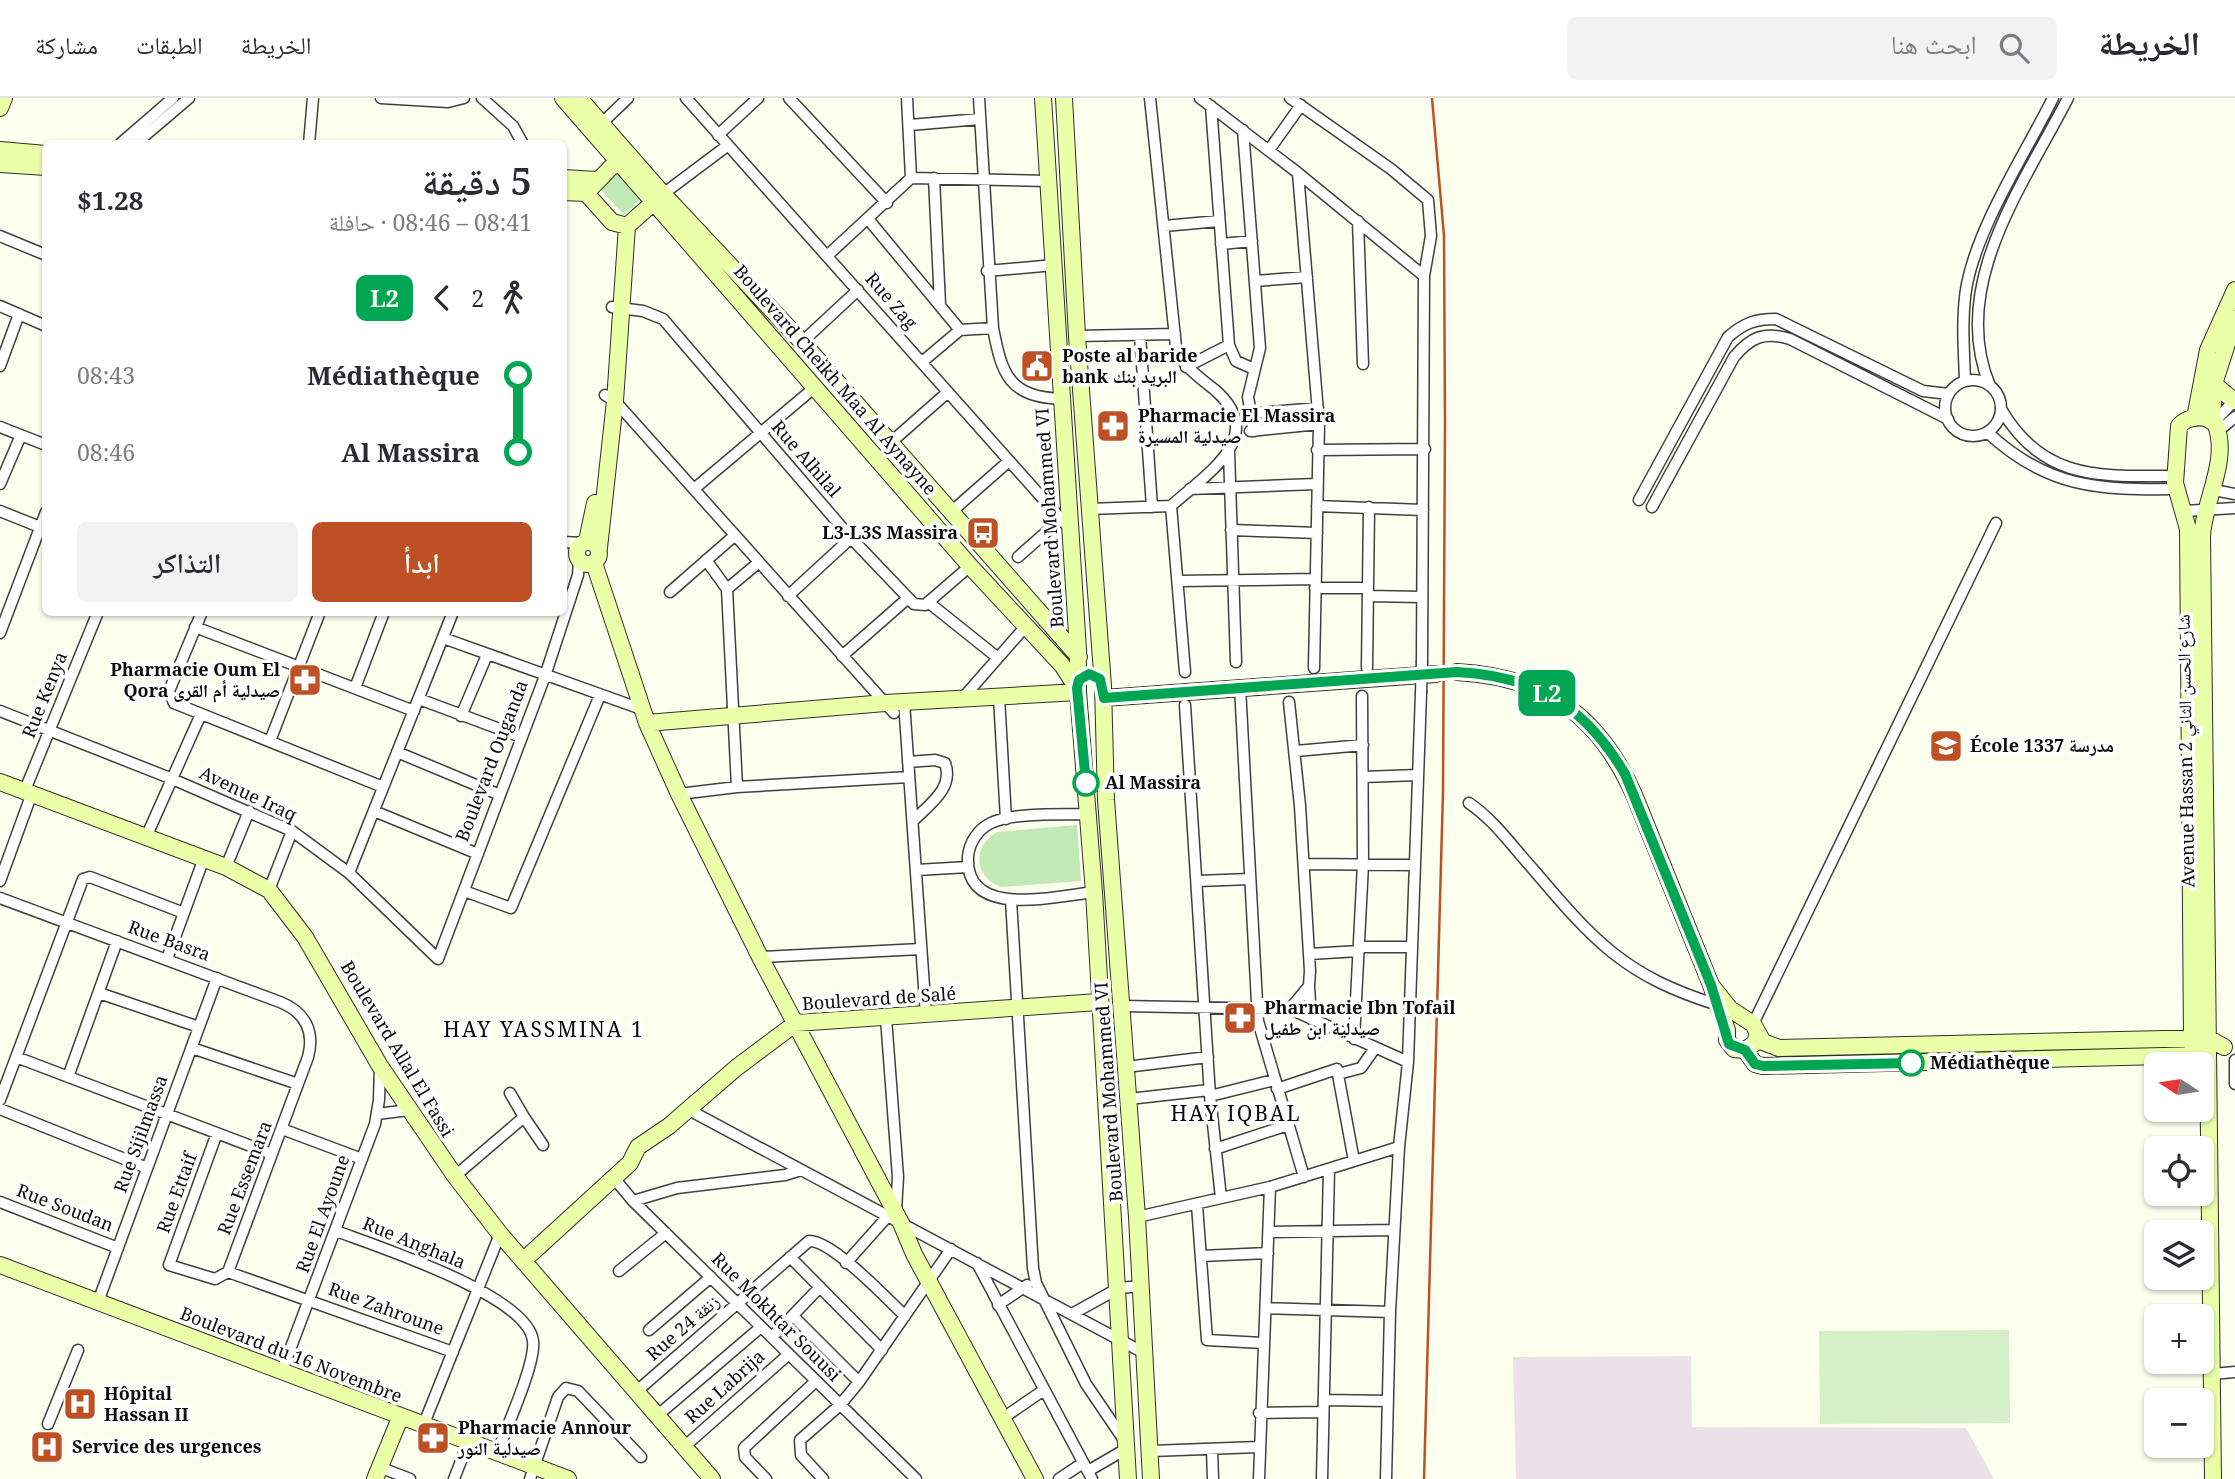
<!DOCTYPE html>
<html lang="ar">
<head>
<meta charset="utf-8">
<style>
	:root { --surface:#fff; --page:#f2f2f3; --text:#2b2b33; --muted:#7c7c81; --line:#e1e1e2; --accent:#bd5124 }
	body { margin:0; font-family:"Noto Serif","Noto Naskh Arabic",serif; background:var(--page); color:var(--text); direction:rtl; height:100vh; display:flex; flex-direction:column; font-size:26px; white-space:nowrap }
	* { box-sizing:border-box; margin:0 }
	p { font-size:23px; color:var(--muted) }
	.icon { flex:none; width:38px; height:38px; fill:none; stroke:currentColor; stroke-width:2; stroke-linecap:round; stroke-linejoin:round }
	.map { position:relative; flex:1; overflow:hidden; direction:ltr }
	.details { position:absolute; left:42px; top:42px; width:525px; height:476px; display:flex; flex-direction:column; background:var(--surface); border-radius:10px; box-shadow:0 2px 5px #0004; direction:rtl }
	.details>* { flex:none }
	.badge { padding:0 14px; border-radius:10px; font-size:24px; line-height:46px }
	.needle { width:46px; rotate:282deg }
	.controls { position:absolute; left:2144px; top:954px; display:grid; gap:14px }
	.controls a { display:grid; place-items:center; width:70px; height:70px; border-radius:10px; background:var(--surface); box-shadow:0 2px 5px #0004; font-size:35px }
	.map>.badge { position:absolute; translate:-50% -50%; box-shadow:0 0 0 4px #fff }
	.legs { display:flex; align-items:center; gap:10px; height:77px; padding:0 35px; font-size:23px }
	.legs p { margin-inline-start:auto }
	.head { display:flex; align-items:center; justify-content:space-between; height:119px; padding:0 35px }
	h1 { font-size:38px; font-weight:600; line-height:52px }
	.action { display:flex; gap:14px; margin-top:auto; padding:14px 35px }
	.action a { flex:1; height:80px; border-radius:10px; background:var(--accent); color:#fff; font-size:28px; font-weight:600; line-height:80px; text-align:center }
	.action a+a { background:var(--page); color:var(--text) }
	ul { padding:0 35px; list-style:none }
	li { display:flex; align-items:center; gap:24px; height:77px; font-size:26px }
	li i { display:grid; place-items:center; width:10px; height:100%; margin:0 9px; background:currentColor }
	li i::after { content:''; width:18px; height:18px; margin:-9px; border:5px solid; border-radius:50%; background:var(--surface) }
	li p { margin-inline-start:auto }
	li:first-child i { background:linear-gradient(#0000 50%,currentColor 0) }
	li:last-child i { background:linear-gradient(currentColor 50%,#0000 0) }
	header { display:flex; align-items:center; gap:42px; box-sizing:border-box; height:98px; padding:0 35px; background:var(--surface); border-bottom:2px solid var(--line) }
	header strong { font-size:33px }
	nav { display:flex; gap:38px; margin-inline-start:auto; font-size:24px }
	.search { width:490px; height:63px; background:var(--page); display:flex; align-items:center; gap:18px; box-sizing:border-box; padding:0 24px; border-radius:10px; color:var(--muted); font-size:26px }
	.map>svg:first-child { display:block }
	.industrial { fill:#ece1e9 }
	.green { fill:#c0e9b6 }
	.pitch { fill:#d5f0c8 }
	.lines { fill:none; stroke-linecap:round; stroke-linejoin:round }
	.street-casing { stroke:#404040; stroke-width:13 }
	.secondary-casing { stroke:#2f2f2f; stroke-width:18 }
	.street { stroke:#fff; stroke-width:10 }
	.secondary { stroke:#ebffa8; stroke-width:16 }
	.rail { stroke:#bd5124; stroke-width:2.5 }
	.street-bridge-casing { stroke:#404040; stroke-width:13; stroke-linecap:butt }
	.street-bridge { stroke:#fff; stroke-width:10 }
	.line-1-casing { stroke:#fff; stroke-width:16 }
	.line-1 { stroke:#00a651; stroke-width:10 }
	.stop-1-dot { fill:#fff; stroke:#00a651; stroke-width:3.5 }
	.labels { text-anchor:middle; stroke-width:7; stroke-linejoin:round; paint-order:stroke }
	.street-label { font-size:18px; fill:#0d0d0d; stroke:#fff }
	.poi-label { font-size:18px; font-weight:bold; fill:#0d0d0d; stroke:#fff; text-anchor:start }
	.stop-label { font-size:18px; font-weight:bold; fill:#0d0d0d; stroke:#fff; text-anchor:start }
	.quarter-label { font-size:21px; letter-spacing:2px; fill:#0d0d0d; stroke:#fff }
</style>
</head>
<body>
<header>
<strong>الخريطة</strong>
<div class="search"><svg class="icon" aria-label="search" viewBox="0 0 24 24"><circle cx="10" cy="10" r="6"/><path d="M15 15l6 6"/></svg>ابحث هنا</div>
<nav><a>الخريطة</a><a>الطبقات</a><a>مشاركة</a></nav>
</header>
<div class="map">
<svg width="2235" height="1381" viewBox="0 0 2235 1381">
	<rect width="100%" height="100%" fill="#fcffed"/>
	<path class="industrial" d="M1691 1258 1692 1329 1966 1330 1994 1381H1516L1513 1259Z"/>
	<path class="green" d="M619 75 642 100 624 117 601 92Z
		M1077 727 1081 783 1001 789C974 779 972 748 997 734Z"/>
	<path class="pitch" d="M2009 1232 2010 1325 1820 1326 1819 1233Z"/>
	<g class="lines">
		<defs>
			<path id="street" d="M381 0 448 4 464 0
				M482 0 513 28 523 46
				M686 0 1069 430
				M789 0 887 105
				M1200 0 1298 75 1424 178
				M1290 0 1391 71 1428 102 1431 138 1424 178 1422 563
				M1211 8 1229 247 1236 263 1254 271
				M601 26 628 0
				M910 27 980 21
				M1243 32 1260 250 1248 299 1254 333
				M718 37 758 0
				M120 46 173 0
				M135 46 189 0
				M309 46 313 0
				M1269 52 1301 7
				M1298 75 1319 326 1314 570
				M911 80 1048 83
				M934 80 940 207
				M663 96 727 48
				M868 121 960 232 993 230 979 0
				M1358 123 1363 266
				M1164 128 1219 123
				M0 138 46 157
				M1221 146 1252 143
				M828 157 911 80 907 0
				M987 173 1054 167
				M1255 183 1307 179
				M0 208 46 228
				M612 209 643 213 663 221 851 440 914 506 925 507 970 468
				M993 230C1002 277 1009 299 1062 301
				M1140 237 1152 409
				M1077 238 1175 236
				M802 244 858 192
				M922 264 960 232
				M0 268 19 216
				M1186 269 1229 247
				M1945 310a28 28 0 1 1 56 0a28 28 0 1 1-56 0Z
				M1965 283C1964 251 1961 218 1967 186 1979 126 2025 56 2053 0
				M1990 288C1948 188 2024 86 2068 0
				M605 297 615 303 894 615
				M2001 311C2043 383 2100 378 2174 378
				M1245 316 1318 310
				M2214 324 2235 302
				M0 329 46 347
				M1250 333 1319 326
				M2218 333 2235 319
				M1987 334C2047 390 2098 392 2176 391
				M889 346 948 294
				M1317 352 1425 351
				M1229 354 1236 564
				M0 386 21 337
				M694 391 814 290
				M1190 391 1316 386
				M2214 392 2235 396
				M1639 402 1728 239C1744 225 1755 221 1776 221L1923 293 1949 296
				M1171 408 1185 574
				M1317 408 1423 412
				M1652 409 1734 259C1751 239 1764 233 1790 241L1948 321
				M1089 411 1171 408C1206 376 1269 339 1215 292 1199 279 1183 269 1176 249L1150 0
				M0 413 40 429
				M2184 413 2235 410
				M950 415 1009 363
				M1231 432 1317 435
				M564 444 582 445
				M1018 459 1061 421
				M706 462 727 491
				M1178 483 1315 481
				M1315 490H1367
				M670 494 733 439
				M788 498 851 440
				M1368 498 1422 499
				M928 504 998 560
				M202 514 169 593 174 605 383 689
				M195 529 414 613
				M0 535 46 414
				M443 540 644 612
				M842 558 907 501
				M1367 570 1369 409
				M1240 589 1258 923 1304 1079
				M355 590 384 514
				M999 599 1006 721
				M419 601 521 639
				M962 601 1025 529
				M904 604 926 917
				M1289 604 1300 708 1310 873 1309 888 1290 911
				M1185 607 1210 998 1221 1100
				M0 613 170 680 292 733 349 775 438 861 545 578 578 477 579 462
				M461 618 487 557
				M270 643 320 514
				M1296 653 1363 647
				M397 654 500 697
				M908 664 935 662 945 665C954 690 930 706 914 722
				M1363 679 1418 677
				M737 689 727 491 758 465
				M25 692 98 514
				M679 696 737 689 909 679
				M1469 705C1494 722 1512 748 1532 770 1594 843 1624 878 1718 907
				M374 713 478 756
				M1088 716C1062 717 1014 714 991 725 978 731 969 745 968 759 965 822 1056 798 1094 794
				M147 737 201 616
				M1304 766 1415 767
				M226 769 249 713
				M917 772 968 769
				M349 775 453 514
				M0 783 32 695
				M1198 783 1250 781
				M269 792 292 733
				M464 793 511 810 600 597
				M0 800 280 904C305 914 315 933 308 959L228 1174 215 1181 169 1167 217 1035
				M1011 802 1033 1170 1036 1185 1086 1286 1124 1342
				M1359 849H1412
				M1309 856 1359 853
				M760 859 921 851
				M167 861 204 760
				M1309 888 1311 921
				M99 895 199 929
				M1122 908 1290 911 1408 964
				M886 920 898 1079 896 1112
				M1753 926 1996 425
				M1354 941 1363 766 1362 598
				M192 950 298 986
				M16 959 272 1056
				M2235 962V986
				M1126 969 1208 959
				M1338 976 1361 970 1375 950
				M68 979 117 843
				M1277 991 1337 971 1354 1063
				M510 995 524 1019
				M1210 998 1274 982
				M1129 1001 1209 992
				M0 1002 83 781 90 779 184 815
				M0 1011 147 1070
				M689 1012 1146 1256
				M377 1016 409 1012
				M282 1031 362 1061
				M1215 1051 1288 1027
				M455 1078 524 1019 543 1047
				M614 1080 633 1103 916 1381
				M633 1103 677 1090 785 1077 801 1072
				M0 1104 118 1150
				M1197 1107 1207 1242 1263 1245
				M1137 1119 1270 1089 1399 1049
				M336 1133C376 1148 528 1197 533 1243 536 1265 506 1331 497 1355
				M1269 1134 1394 1132
				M1201 1158 1268 1155
				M790 1159 882 1252
				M846 1165 888 1118
				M977 1165 1092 1381
				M619 1173 666 1135
				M228 1174 453 1254
				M98 1204 217 880
				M998 1207 1027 1187
				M1266 1210 1390 1214
				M1072 1216 1119 1190 1142 1188
				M793 1218 859 1284
				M649 1232 711 1179
				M772 1239 820 1189
				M282 1273 375 1026 379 1002 380 968
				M2212 1276 2235 1274
				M637 1293 809 1143C832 1142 887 1201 905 1218
				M1324 1302 1388 1303
				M1259 1315 1323 1314
				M658 1317 761 1229
				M1003 1320 1044 1292
				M48 1326 78 1252
				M423 1328 500 1136
				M684 1349 789 1256
				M1212 1351 1213 1381
				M1151 1353 1258 1349
				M379 1369 410 1381
				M1088 1373 1126 1351
				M454 1381 468 1345
				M530 1381 558 1299 566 1290 578 1293 641 1359
				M766 1381 745 1359 744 1350 816 1283
				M823 1381 801 1357 800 1342 840 1307 859 1284 951 1151
				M1059 1381 1083 1365
				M1259 1381 1270 1089
				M1322 1381 1329 1071
				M1386 1381 1390 1214 1399 1049 1408 964 1421 595"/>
			<path id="secondary" d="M563 0 970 468 1062 567 1077 590
				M579 0 663 96 802 244 1079 559
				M1043 0 1078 552V594L1094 794 1128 1381
				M1064 0 1077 238 1103 588 1106 702 1137 1119 1151 1381
				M0 10 4 0
				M0 52 46 56
				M624 56 586 95 612 124 627 128 662 97
				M0 66 46 69
				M564 80 596 82
				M564 94 586 95
				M2214 286 2234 303
				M2195 320 2208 252 2235 192
				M2212 322 2214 286 2235 221
				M587 443 595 405
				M577 455a11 11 0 1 1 22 0a11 11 0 1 1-22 0Z
				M599 450 615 303 627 128
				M594 465 647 625 679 696 760 859 901 1125 914 1156 1035 1381
				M1457 574C1546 579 1600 618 1635 699L1711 887 1727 932V942L1734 951 1745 952 1755 945 1757 938
				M1104 600 1436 576
				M647 625 885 605 1078 594
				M0 684 226 769 269 792 305 839 380 968 455 1078 500 1136 712 1381
				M1711 887 1730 911 1753 926 1763 944 1779 950 2208 940 2224 949
				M1745 952 1755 966 1763 968 2203 957
				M2198 966 2193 957 2192 940 2188 431 2175 385 2179 328C2189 317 2206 316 2216 327 2229 364 2204 402 2202 438L2213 1381
				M524 1162 630 1065 638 1049 669 1028 736 970 796 925 1098 904
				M0 1167 568 1381
				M375 1381 400 1320"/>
		</defs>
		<use href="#street" class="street-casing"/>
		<use href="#secondary" class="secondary-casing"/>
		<use href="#street" class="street"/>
		<use href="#secondary" class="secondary"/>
		<path class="rail" d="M1424 1381 1443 694 1445 324 1444 138 1432 0"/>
		<defs>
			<path id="street-bridge" d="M1421 595 1422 563"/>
		</defs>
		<use href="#street-bridge" class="street-bridge-casing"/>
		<use href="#street-bridge" class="street-bridge"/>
	</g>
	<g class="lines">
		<defs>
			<path id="line-1" d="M1086 685 1077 590 1079 582 1089 576 1100 581 1104 600 1457 574C1536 578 1585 608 1625 676L1711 887 1729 946 1745 952 1755 966 1763 968 1911 965"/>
		</defs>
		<use href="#line-1" class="line-1-casing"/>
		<use href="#line-1" class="line-1"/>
	</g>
	<defs>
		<symbol id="civic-square" viewBox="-11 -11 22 22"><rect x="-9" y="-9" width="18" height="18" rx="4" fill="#bd5124" stroke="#fff"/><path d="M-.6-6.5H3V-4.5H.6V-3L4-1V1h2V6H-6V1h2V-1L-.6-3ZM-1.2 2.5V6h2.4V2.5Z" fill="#fff"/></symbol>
		<symbol id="pharmacy-square" viewBox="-11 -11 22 22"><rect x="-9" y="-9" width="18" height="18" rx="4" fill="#bd5124" stroke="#fff"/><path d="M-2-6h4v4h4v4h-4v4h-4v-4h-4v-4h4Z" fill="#fff"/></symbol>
		<symbol id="bus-square" viewBox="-11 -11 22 22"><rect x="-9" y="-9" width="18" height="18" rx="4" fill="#bd5124" stroke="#fff"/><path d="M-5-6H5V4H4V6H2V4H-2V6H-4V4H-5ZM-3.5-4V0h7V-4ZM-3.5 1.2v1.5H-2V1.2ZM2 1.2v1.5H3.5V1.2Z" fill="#fff"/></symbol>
		<symbol id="school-square" viewBox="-11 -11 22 22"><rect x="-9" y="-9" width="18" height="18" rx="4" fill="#bd5124" stroke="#fff"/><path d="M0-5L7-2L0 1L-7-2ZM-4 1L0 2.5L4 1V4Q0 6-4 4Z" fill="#fff"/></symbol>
		<symbol id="hospital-square" viewBox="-11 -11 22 22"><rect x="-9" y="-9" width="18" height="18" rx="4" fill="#bd5124" stroke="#fff"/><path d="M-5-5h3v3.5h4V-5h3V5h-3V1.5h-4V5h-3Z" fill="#fff"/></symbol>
	</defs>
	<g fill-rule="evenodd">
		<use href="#civic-square" x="1018" y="249" width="38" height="38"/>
		<use href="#pharmacy-square" x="1094" y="309" width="38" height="38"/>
		<use href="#bus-square" x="964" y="416" width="38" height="38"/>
		<use href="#pharmacy-square" x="286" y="563" width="38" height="38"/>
		<use href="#school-square" x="1927" y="629" width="38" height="38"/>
		<use href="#pharmacy-square" x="1221" y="901" width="38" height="38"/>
		<use href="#hospital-square" x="61" y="1287" width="38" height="38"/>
		<use href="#pharmacy-square" x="414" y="1321" width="38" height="38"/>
		<use href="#hospital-square" x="28" y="1330" width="38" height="38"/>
	</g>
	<g class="stop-1-dot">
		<circle cx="1086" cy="685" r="12"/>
		<circle cx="1911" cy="965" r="12"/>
	</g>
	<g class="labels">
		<g class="street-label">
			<text transform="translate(891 203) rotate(49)" y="6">Rue Zag</text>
			<text transform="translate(835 282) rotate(49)" y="6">Boulevard Cheikh Maa Al Aynayne</text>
			<text transform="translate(806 361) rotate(49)" y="6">Rue Alhilal</text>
			<text transform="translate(1050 420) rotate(-94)" y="6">Boulevard Mohammed VI</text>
			<text transform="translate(45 597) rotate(-68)" y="6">Rue Kenya</text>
			<text transform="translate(2186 653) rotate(-91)" y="6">Avenue Hassan 2 شارع الحسن الثاني</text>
			<text transform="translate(492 663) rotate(-69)" y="6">Boulevard Ouganda</text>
			<text transform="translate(248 696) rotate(25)" y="6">Avenue Iraq</text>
			<text transform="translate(169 843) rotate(20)" y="6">Rue Basra</text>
			<text transform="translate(879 901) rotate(-4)" y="6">Boulevard de Salé</text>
			<text transform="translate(397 951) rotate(59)" y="6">Boulevard Allal El Fassi</text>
			<text transform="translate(1109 994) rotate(-94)" y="6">Boulevard Mohammed VI</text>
			<text transform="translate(141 1036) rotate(-70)" y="6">Rue Sijilmassa</text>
			<text transform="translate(245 1080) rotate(-69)" y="6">Rue Essemara</text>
			<text transform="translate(177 1095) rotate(-70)" y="6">Rue Ettaif</text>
			<text transform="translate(65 1110) rotate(21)" y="6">Rue Soudan</text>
			<text transform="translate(323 1116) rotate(-70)" y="6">Rue El Ayoune</text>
			<text transform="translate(414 1145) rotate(22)" y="6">Rue Anghala</text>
			<text transform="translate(386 1211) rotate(20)" y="6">Rue Zahroune</text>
			<text transform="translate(776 1219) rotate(45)" y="6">Rue Mokhtar Souusi</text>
			<text transform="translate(683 1230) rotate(-41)" y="6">Rue 24 زنقة</text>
			<text transform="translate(291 1257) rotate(21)" y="6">Boulevard du 16 Novembre</text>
			<text transform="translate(725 1289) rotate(-42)" y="6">Rue Labrija</text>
		</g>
		<g class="poi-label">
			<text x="1062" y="264">Poste al baride<tspan x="1062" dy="21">bank البريد بنك</tspan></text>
			<text x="1138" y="324">Pharmacie El Massira<tspan x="1138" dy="21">صيدلية المسيرة</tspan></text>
			<text x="958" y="441" text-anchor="end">L3-L3S Massira</text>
			<text x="280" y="578" text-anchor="end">Pharmacie Oum El<tspan x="280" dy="21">Qora صيدلية أم القرى</tspan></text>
			<text x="1970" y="654">École مدرسة 1337</text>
			<text x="1264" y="916">Pharmacie Ibn Tofail<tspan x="1264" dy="21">صيدلية ابن طفيل</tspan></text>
			<text x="104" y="1302">Hôpital<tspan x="104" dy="21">Hassan II</tspan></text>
			<text x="458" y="1336">Pharmacie Annour<tspan x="458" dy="21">صيدلية النور</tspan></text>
			<text x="72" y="1355">Service des urgences</text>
		</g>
		<g class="stop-label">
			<text x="1105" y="691">Al Massira</text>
			<text x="1930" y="971">Médiathèque</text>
		</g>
		<g class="quarter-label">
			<text x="544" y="939">HAY YASSMINA 1</text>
			<text x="1236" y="1023">HAY IQBAL</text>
		</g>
	</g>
</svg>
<div class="controls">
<a><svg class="needle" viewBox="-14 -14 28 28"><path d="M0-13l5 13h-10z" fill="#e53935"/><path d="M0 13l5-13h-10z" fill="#7c7c81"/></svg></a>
<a><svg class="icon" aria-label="locate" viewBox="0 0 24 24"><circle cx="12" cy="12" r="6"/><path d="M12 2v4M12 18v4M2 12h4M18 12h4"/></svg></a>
<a><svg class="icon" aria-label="layers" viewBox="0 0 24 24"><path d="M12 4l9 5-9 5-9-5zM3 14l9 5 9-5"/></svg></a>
<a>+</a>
<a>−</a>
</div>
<b class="badge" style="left:1547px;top:595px;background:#00a651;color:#fff">L2</b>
<section class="details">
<div class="head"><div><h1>5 دقيقة</h1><p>08:41 – 08:46 · حافلة</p></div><b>$1.28</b></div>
<div class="legs"><svg class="icon" aria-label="walk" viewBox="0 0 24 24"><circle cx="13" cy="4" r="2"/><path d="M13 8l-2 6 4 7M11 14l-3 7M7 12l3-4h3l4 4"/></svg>2<svg class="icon" aria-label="back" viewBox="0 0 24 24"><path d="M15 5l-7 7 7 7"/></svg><b class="badge" style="background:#00a651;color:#fff">L2</b></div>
<ul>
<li><i style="color:#00a651"></i><b>Médiathèque</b><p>08:43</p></li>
<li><i style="color:#00a651"></i><b>Al Massira</b><p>08:46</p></li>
</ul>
<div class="action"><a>ابدأ</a><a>التذاكر</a></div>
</section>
</div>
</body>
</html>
